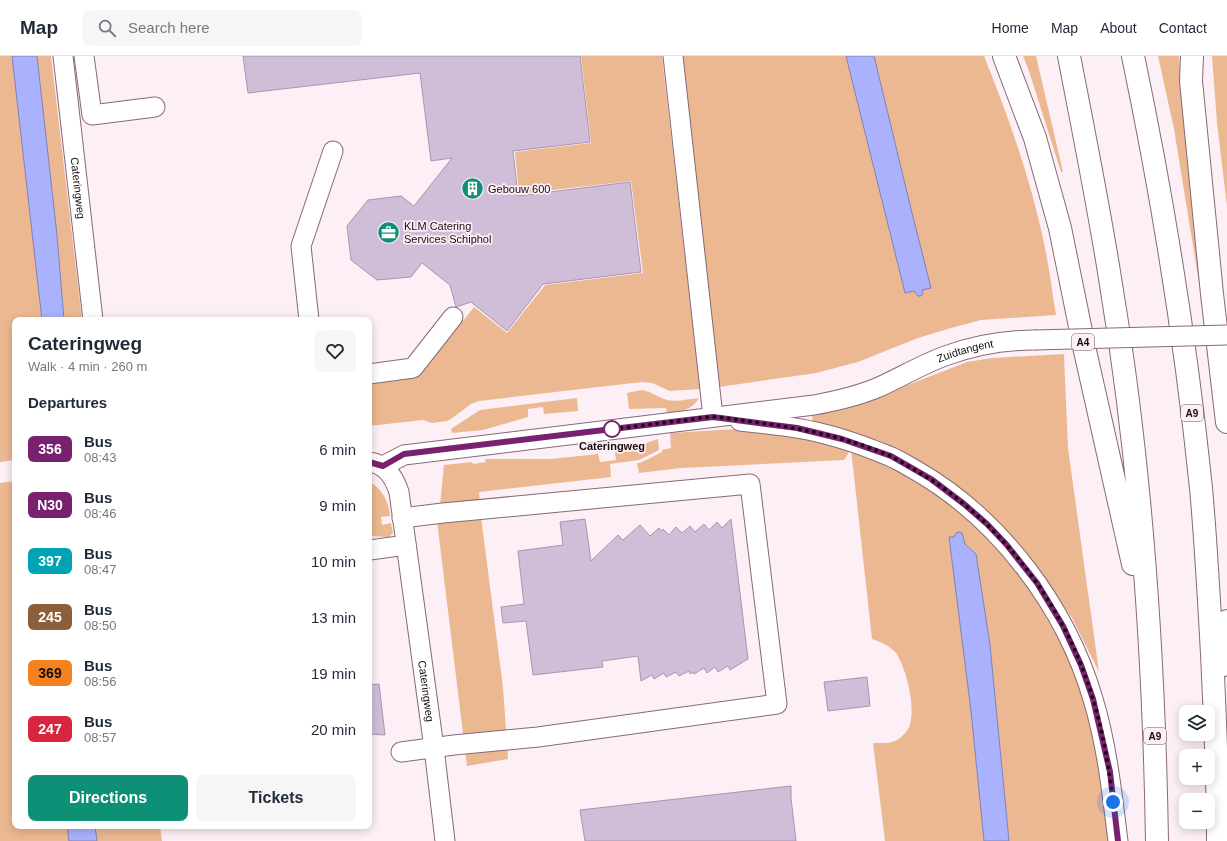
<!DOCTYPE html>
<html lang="en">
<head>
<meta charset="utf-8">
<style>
	:root { --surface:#fff; --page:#f6f6f7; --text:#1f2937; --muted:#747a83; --line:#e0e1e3; --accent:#0e9077 }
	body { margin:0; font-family:Helvetica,sans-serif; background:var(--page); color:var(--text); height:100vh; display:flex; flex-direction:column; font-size:15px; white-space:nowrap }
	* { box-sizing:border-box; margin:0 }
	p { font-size:13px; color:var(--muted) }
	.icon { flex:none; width:22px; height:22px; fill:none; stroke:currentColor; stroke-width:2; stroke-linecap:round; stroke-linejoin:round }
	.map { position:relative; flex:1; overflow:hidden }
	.side { position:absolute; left:12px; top:261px; width:360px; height:512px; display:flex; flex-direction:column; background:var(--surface); border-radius:8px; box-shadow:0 2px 10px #0003 }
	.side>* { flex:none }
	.badge { padding:0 8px; border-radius:6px; font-size:14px; line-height:26px }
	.controls { position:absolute; left:1179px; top:649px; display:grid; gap:8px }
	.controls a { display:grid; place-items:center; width:36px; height:36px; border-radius:8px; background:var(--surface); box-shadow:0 2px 10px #0003; font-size:20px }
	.you { position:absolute; width:20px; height:20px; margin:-10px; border:3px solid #fff; border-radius:50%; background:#1a73e8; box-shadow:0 0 0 6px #1a73e833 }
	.map>.badge { position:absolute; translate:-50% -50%; box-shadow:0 0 0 2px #fff }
	h2 { padding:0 16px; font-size:15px; line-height:36px }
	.round { display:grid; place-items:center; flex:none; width:42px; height:42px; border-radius:8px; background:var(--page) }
	.summary { display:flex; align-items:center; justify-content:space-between; height:68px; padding:0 16px }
	h1 { font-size:19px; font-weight:600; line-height:30px }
	.primary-button { display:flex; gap:8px; margin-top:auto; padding:8px 16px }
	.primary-button a { flex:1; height:46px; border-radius:8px; background:var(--accent); color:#fff; font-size:16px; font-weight:600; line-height:46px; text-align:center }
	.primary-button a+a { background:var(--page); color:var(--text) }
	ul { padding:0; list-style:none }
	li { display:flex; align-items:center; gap:12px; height:56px; padding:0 16px }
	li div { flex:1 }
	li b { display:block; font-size:15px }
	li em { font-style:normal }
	li .badge { min-width:44px; font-weight:700; text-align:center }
	header { display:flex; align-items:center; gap:24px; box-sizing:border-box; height:56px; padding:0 20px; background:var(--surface); border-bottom:1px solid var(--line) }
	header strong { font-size:19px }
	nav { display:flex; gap:22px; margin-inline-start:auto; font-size:14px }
	.search { width:280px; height:36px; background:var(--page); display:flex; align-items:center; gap:10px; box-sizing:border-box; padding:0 14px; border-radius:8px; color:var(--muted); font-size:15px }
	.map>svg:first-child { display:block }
	.green { fill:#ecb892 }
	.water { fill:#aab2fd; stroke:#7e80b6 }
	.building { fill:#d0bed9; stroke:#a796b1 }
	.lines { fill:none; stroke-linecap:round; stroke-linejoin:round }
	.minor-casing { stroke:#876977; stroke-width:21 }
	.highway-casing { stroke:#876977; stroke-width:24 }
	.minor { stroke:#fff; stroke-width:19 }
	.highway { stroke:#fff; stroke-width:22 }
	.minor-bridge-casing { stroke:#876977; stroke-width:21; stroke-linecap:butt }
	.minor-bridge { stroke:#fff; stroke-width:19 }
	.line-casing { stroke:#fff; stroke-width:9 }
	.line { stroke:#77216f; stroke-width:6 }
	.walk { stroke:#170c11; stroke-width:4; stroke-dasharray:0 7.2 }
	.stop-dot { fill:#fff; stroke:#77216f; stroke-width:2 }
	.labels { text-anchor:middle; stroke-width:3.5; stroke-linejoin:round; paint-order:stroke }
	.shield { fill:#fdeff6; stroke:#5c5056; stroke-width:1 }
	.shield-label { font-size:10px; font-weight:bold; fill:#170c11 }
	.street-label { font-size:11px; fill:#170c11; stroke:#fdeff6 }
	.poi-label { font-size:11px; fill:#170c11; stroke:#fdeff6; text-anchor:start }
	.stop-label { font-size:11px; font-weight:bold; fill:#170c11; stroke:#fdeff6 }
</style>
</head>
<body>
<header>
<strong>Map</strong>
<div class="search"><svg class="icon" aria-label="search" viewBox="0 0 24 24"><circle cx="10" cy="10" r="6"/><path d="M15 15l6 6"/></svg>Search here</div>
<nav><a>Home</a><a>Map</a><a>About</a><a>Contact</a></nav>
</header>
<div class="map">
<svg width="1227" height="785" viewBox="0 0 1227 785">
	<rect width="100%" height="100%" fill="#fdeff6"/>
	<path class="green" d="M0 0H12L42 264H15V404L0 406Z
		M37 0H51L82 264H64L57 179Z
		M581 0H662L700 333 670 335 652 327 642 326 479 345 471 348 451 363 447 365 432 367 423 364 369 370V323L422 317 474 251 507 277 545 229 643 217 631 125 519 138 515 96 591 87Z
		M683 0H984C1009 62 1032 127 1045 192 1050 214 1052 237 1056 259L981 264 951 272 918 282 858 306 816 317 719 331Z
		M1023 0H1036L1063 116H1061L1029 15Z
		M1158 0H1179L1184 74 1211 282H1208L1174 73Z
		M1212 0H1227V150L1217 67Z
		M1064 298 1068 392 1099 616 1072 562 1032 505 1001 468 962 434 926 409 881 385 818 370 813 367 812 359 843 354 967 306 992 302Z
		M641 334C650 335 656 340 664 343 674 347 688 343 699 342 691 355 681 355 667 357L666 352 629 353 627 337Z
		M577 342 578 355 544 358 543 351 528 353V361L483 374 452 377 451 373 480 354Z
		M736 373 764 375 851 392 915 422 963 457 995 484 1026 528 1073 606 1093 658 1121 785H1009L990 589 976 498 965 488 962 477 954 481H949L971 655 984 785H885L873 687C883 687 893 688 900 682 906 677 911 670 911 663 914 645 906 612 896 597 890 590 881 586 872 583L851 393 844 404 681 412 639 417 637 407H640L662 396V394L671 392 670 377Z
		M658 383 659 394 639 404 610 408 611 421 479 436 480 447 440 449 444 409 472 406 473 408 486 406 485 403H551L598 398 600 406 616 404 615 396 623 395Z
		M15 425V770H67L69 785H0V427Z
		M369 425C382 433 389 445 390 460L381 461 382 469 391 467 393 477 389 481 369 480Z
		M481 461 503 631 508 703 467 710 437 465Z
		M95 770H160L162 785H97Z"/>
	<path class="water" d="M12 0H37L57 179 64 264H42Z
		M846 0H874L911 153 931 232 922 234 923 237 921 240H918L914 235 905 237Z
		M959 476 962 477 965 488 976 498 990 589 1009 785H984L971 655 949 481H954L956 477Z
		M67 770H95L97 785H69Z"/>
	<path class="building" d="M243 0H580L590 86 513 95 518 140 630 126 641 216 543 228 507 275 471 246 456 251 450 229 422 207 411 221 377 224 351 204 347 170 368 144 401 140 414 150 452 102 431 105 420 17 248 37Z
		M585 463 591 505 618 479 623 484 640 469 650 480 659 472 661 475 663 473 669 479 676 471 682 477 690 470 695 476 704 468 709 474 717 466 722 472 731 463 748 603 730 614 728 610 718 616 715 611 707 617 704 612 694 618 693 616 690 618 689 615 679 620 676 616 666 621 664 617 654 623 652 619 641 625 638 600 602 605 603 611 533 619 526 565 503 567 501 551 524 548 518 495 563 489 560 466Z
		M867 621 870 650 828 655 824 626Z
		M379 628 385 679 369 678V629Z
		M791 730V742L796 785H585L580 754Z"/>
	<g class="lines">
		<defs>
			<g id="minor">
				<path id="s1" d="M63 0 93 264"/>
				<path d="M84 0 92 59 155 51"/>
				<path d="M673 0 713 361"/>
				<path d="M309 264 301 190 333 95"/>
				<path d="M369 318 413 312 453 261"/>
				<path d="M740 365C759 367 778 369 796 372 828 377 860 388 889 400 899 404 908 410 917 415 1000 463 1066 551 1093 643 1107 689 1112 737 1118 785"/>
				<path id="s2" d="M369 406C386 408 394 421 399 436L434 692 445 785"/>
				<path id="s3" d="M383 410 404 399 814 349C836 345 858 340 879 331 901 321 923 308 945 300 975 289 1004 284 1035 284"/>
				<path d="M370 494 406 489"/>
				<path d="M401 696 454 689 538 681 777 648 750 428 443 457 402 462"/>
			</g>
			<path id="highway" d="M1004 0 1035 82 1060 172 1085 295 1133 508
				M1069 0C1084 78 1100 156 1112 235 1142 416 1154 601 1157 785
				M1133 0C1163 143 1186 287 1201 432 1206 487 1209 543 1212 598 1215 661 1218 723 1218 785
				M1192 0 1191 25 1212 238 1227 366
				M1224 609 1227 565"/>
		</defs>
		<use href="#minor" class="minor-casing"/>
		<use href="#highway" class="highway-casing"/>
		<use href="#minor" class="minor"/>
		<use href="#highway" class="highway"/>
		<defs>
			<path id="minor-bridge" d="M1035 284 1227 279"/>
		</defs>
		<use href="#minor-bridge" class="minor-bridge-casing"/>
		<use href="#minor-bridge" class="minor-bridge"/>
	</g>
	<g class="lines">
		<defs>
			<path id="line" d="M369 406 383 410 404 398 713 361 797 372 842 383 891 400 931 423 964 448 987 468 1006 488 1037 527 1063 570 1081 609 1093 643 1110 716 1118 785"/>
		</defs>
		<use href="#line" class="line-casing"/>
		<use href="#line" class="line"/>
		<path class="walk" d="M612 373 606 374C630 371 654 368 678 365 690 364 703 361 714 361 730 362 745 365 761 367 805 373 849 382 890 400 899 404 907 410 915 414 1000 463 1065 549 1093 643 1103 676 1109 711 1113 746"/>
	</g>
	<defs>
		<symbol id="building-disc" viewBox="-11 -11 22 22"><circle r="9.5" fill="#0e9077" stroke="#fdeff6"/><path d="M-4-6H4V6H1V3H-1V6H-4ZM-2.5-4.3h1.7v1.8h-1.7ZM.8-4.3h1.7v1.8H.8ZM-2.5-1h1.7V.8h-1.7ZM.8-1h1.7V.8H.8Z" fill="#fff"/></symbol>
		<symbol id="office-disc" viewBox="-11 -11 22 22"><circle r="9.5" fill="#0e9077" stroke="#fdeff6"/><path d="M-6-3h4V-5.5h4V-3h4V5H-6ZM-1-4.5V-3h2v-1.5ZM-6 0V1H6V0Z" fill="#fff"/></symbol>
	</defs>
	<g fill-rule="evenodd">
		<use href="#building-disc" x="460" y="120" width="25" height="25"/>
		<use href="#office-disc" x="376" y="164" width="25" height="25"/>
	</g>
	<circle class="stop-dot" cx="612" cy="373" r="8"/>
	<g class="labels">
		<g class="shield">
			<rect x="1072" y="278" width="22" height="16" rx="3"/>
			<rect x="1181" y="349" width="22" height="16" rx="3"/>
			<rect x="1144" y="672" width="22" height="16" rx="3"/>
		</g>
		<g class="shield-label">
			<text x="1083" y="290">A4</text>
			<text x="1192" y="361">A9</text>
			<text x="1155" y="684">A9</text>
		</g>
		<g class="street-label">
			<text dy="4" stroke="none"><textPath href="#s1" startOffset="133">Cateringweg</textPath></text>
			<text dy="4" stroke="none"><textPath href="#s3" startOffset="598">Zuidtangent</textPath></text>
			<text dy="4" stroke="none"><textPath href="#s2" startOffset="246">Cateringweg</textPath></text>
		</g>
		<g class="poi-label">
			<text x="488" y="137">Gebouw 600</text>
			<text x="404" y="174">KLM Catering<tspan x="404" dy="13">Services Schiphol</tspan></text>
		</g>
		<g class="stop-label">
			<text x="612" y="394">Cateringweg</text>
		</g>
	</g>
</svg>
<div class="controls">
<a><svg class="icon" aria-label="layers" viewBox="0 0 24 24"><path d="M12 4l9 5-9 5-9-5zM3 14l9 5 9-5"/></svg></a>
<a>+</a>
<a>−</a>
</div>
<div class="you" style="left:1113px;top:746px"></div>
<section class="side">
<div class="summary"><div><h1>Cateringweg</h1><p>Walk · 4 min · 260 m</p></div><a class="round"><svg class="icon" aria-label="heart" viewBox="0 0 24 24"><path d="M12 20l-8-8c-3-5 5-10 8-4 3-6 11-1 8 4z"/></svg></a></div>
<h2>Departures</h2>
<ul>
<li><span class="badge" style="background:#77216f;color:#fff">356</span><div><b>Bus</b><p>08:43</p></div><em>6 min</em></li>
<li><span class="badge" style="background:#77216f;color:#fff">N30</span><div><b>Bus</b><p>08:46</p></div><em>9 min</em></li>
<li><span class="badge" style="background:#00a3b4;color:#fff">397</span><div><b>Bus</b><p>08:47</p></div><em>10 min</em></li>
<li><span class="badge" style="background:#8b5e3c;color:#fff">245</span><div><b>Bus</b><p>08:50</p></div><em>13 min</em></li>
<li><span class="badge" style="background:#f58220;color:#111">369</span><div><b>Bus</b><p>08:56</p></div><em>19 min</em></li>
<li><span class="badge" style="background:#d7263d;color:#fff">247</span><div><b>Bus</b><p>08:57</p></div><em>20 min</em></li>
</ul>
<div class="primary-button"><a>Directions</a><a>Tickets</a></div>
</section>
</div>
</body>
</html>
